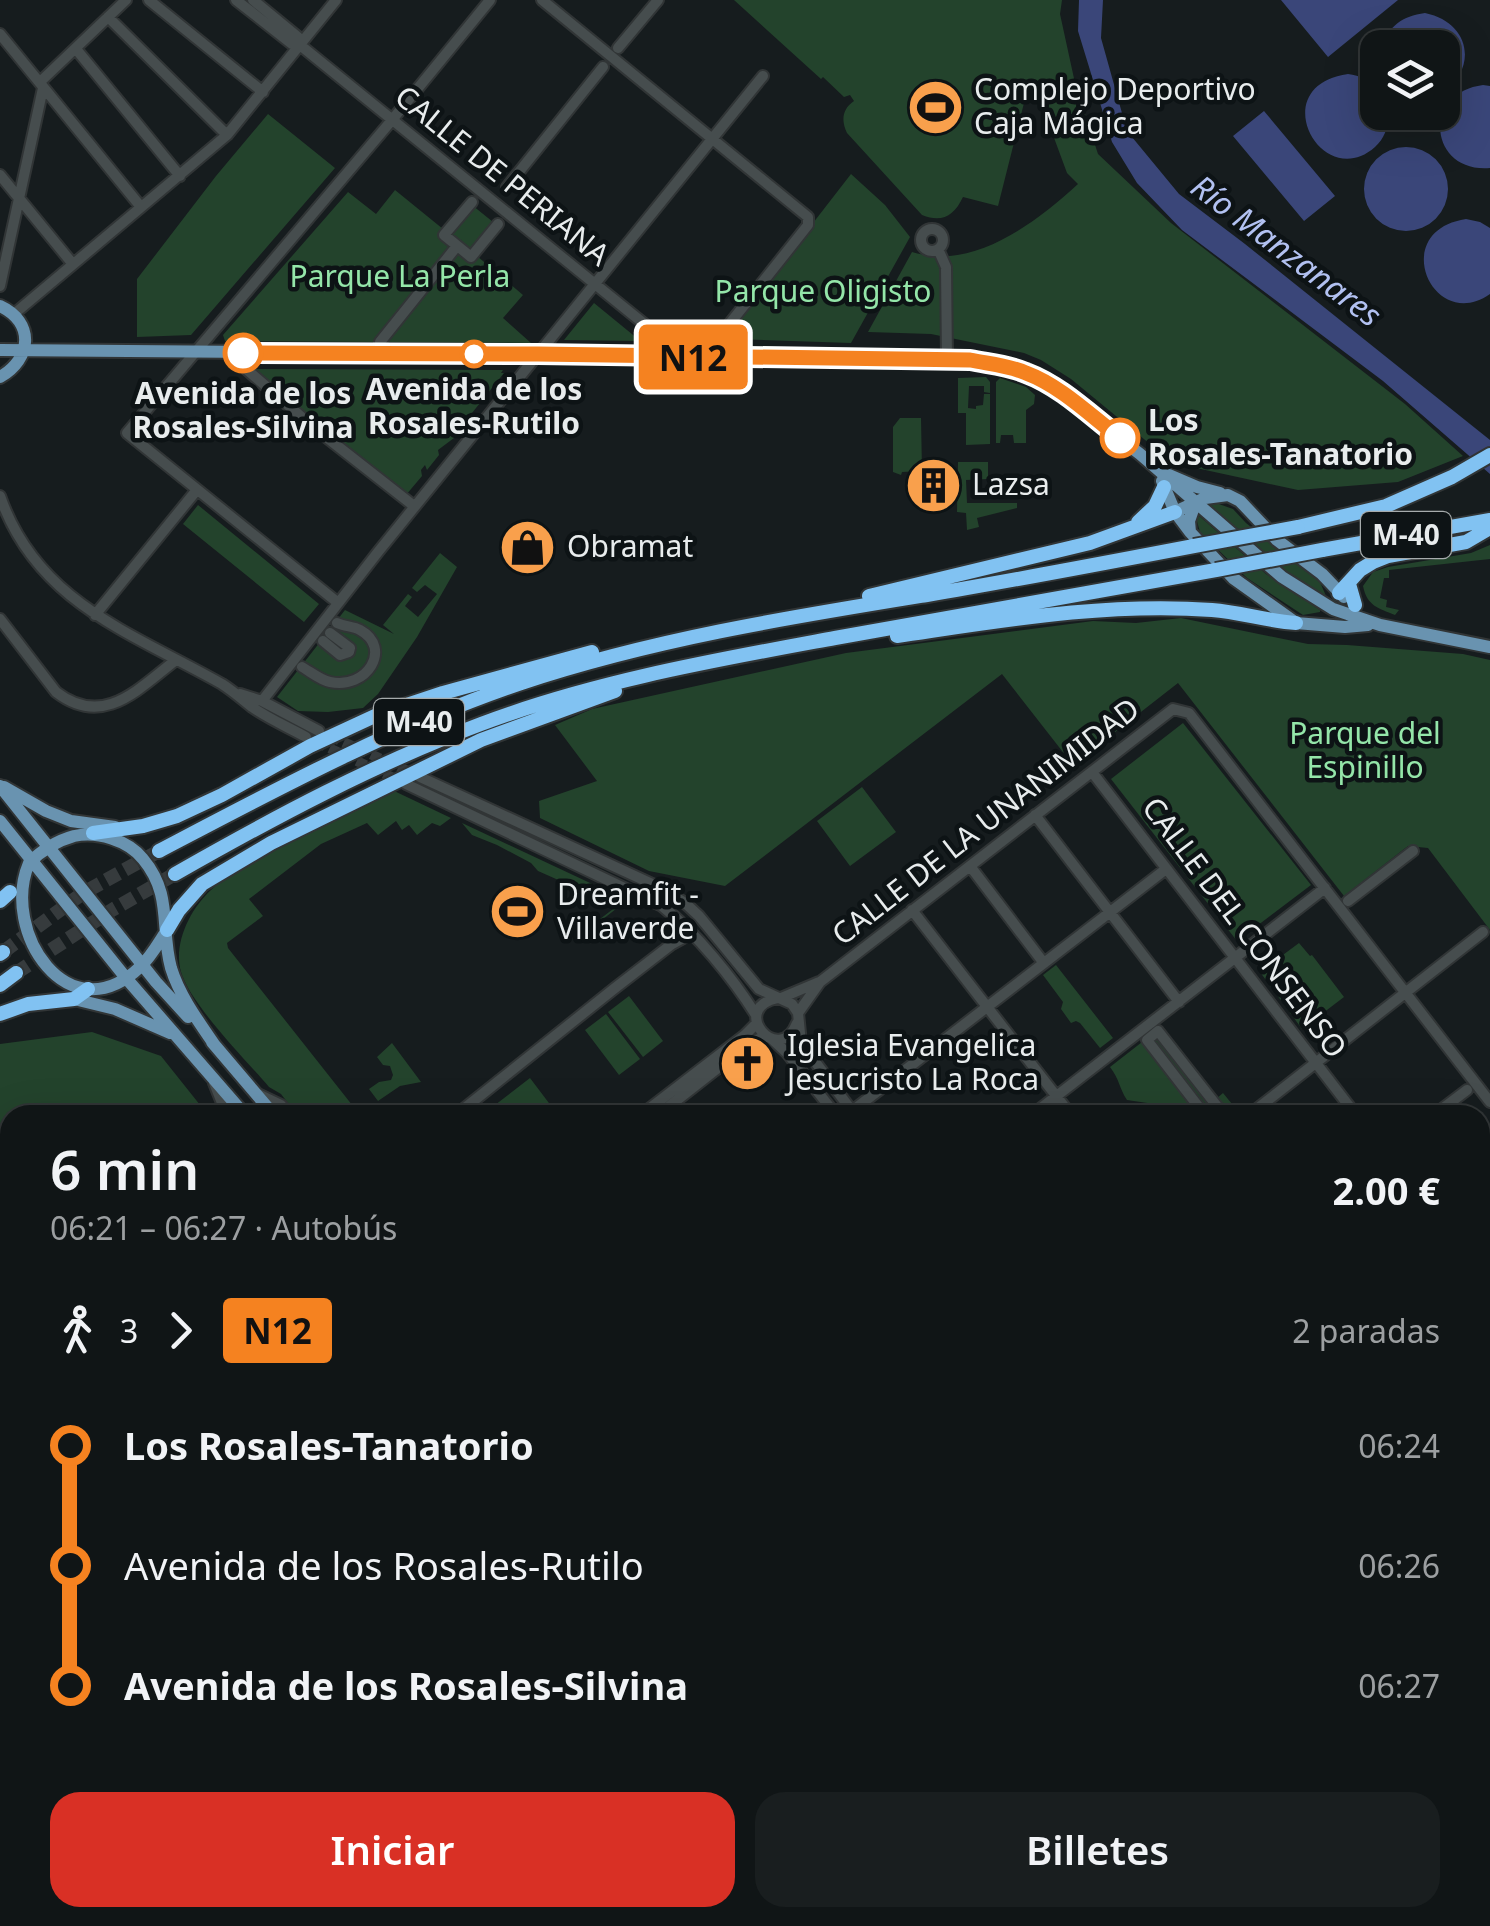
<!DOCTYPE html>
<html lang="es">
<head>
<meta charset="utf-8">
<style>
	:root { --surface:#101516; --page:#191e1f; --text:#f1f3f6; --muted:#9c9fa1; --line:#303435; --accent:#d93025 }
	body { margin:0; font-family:"Noto Sans",sans-serif; background:var(--page); color:var(--text); height:100vh; display:flex; flex-direction:column; font-size:38px; white-space:nowrap }
	* { box-sizing:border-box; margin:0 }
	p { font-size:32px; color:var(--muted) }
	.icon { flex:none; width:55px; height:55px; fill:none; stroke:currentColor; stroke-width:2; stroke-linecap:round; stroke-linejoin:round }
	.map { position:relative; flex:1; overflow:hidden }
	.panel { position:absolute; left:0px; top:1105px; width:1490px; height:822px; display:flex; flex-direction:column; background:var(--surface); border-radius:30px 30px 0 0; box-shadow:0 10px 40px #0002,0 0 0 2px var(--line) }
	.panel>* { flex:none }
	.badge { padding:0 20px; border-radius:8px; font-size:35px; line-height:65px }
	.buttons { position:absolute; left:1360px; top:30px; display:grid; gap:20px }
	.buttons a { display:grid; place-items:center; width:100px; height:100px; border-radius:20px; background:var(--surface); box-shadow:0 10px 40px #0002,0 0 0 2px var(--line); font-size:50px }
	.map>.badge { position:absolute; translate:-50% -50%; box-shadow:0 0 0 5px #fff }
	.legs { display:flex; align-items:center; gap:15px; height:110px; padding:0 50px; font-size:32px }
	.legs p { margin-inline-start:auto }
	.overview { display:flex; align-items:center; justify-content:space-between; height:170px; padding:0 50px }
	h1 { font-size:55px; font-weight:600; line-height:75px }
	.action { display:flex; gap:20px; margin-top:auto; padding:20px 50px }
	.action a { flex:1; height:115px; border-radius:30px; background:var(--accent); color:#fff; font-size:40px; font-weight:600; line-height:115px; text-align:center }
	.action a+a { background:var(--page); color:var(--text) }
	ul { padding:0 50px; list-style:none }
	li { display:flex; align-items:center; gap:35px; height:120px; font-size:38px }
	li i { display:grid; place-items:center; width:15px; height:100%; margin:0 12px; background:currentColor }
	li i::after { content:''; width:25px; height:25px; margin:-12px; border:8px solid; border-radius:50%; background:var(--surface) }
	li p { margin-inline-start:auto }
	li:first-child i { background:linear-gradient(#0000 50%,currentColor 0) }
	li:last-child i { background:linear-gradient(currentColor 50%,#0000 0) }
	.map>svg:first-child { display:block }
	.green { fill:#23432c }
	.water { fill:#3a4679 }
	.lines { fill:none; stroke-linecap:round; stroke-linejoin:round }
	.minor-tunnel { stroke:#363b3d; stroke-width:10; stroke-dasharray:10 5; stroke-linecap:butt }
	.highway-tunnel { stroke:#363b3d; stroke-width:14; stroke-dasharray:14 7; stroke-linecap:butt }
	.minor-casing { stroke:#313536; stroke-width:14 }
	.major-casing { stroke:#313536; stroke-width:16 }
	.highway-casing { stroke:#313536; stroke-width:18 }
	.minor { stroke:#464d4e; stroke-width:10 }
	.major { stroke:#6993b0; stroke-width:12 }
	.highway { stroke:#81c2f2; stroke-width:14 }
	.highway-bridge-casing { stroke:#313536; stroke-width:18; stroke-linecap:butt }
	.highway-bridge { stroke:#81c2f2; stroke-width:14 }
	.line-1-casing { stroke:#fff; stroke-width:22 }
	.line-1 { stroke:#f58220; stroke-width:15 }
	.stop-1-dot { fill:#fff; stroke:#f58220; stroke-width:5 }
	.labels { text-anchor:middle; stroke-width:9; stroke-linejoin:round; paint-order:stroke }
	.shield { fill:#0d1315; stroke:#a6abac; stroke-width:2.5 }
	.shield-label { font-size:28px; font-weight:bold; fill:#e8eced }
	.poi-label { font-size:30px; fill:#e8eced; stroke:#0d1315; text-anchor:start }
	.street-label { font-size:30px; fill:#e8eced; stroke:#0d1315 }
	.park-label { font-size:30px; fill:#94e6a9; stroke:#0d1315 }
	.stop-label { font-size:30px; font-weight:bold; fill:#e8eced; stroke:#0d1315 }
	.water-label { font-size:32px; font-style:italic; fill:#b2c1f1; stroke:#0d1315 }
</style>
</head>
<body>
<div class="map">
<svg width="1490" height="1926" viewBox="0 0 1490 1926">
	<rect width="100%" height="100%" fill="#161c1e"/>
	<path class="green" d="M734 0H1062L1060 14 1075 83 1098 154 1171 223 1405 404 1463 456 1398 482 1298 490 1173 463 1071 379 1041 360 1024 353 931 334 868 332 912 252C974 271 1035 223 1078 184L1067 173 1043 108 1026 95 998 206 963 197C954 216 942 223 922 215L847 133C841 121 842 109 854 101L850 95 844 97 823 77 821 79Z
		M268 114 335 168 191 335 137 337V279L216 176Z
		M851 174 885 205 910 237 851 343 733 339 727 334Z
		M395 190 443 229 467 201 493 222 477 256 523 295 503 318 531 343 225 341 223 335 348 192 376 214Z
		M594 303 638 339 637 341 564 340Z
		M246 369 503 370 501 373H504L464 423 463 420 458 426 454 438 438 450 439 455 427 470 425 465 421 470 422 476 406 495Z
		M986 377 990 382V393L984 392V386H969L968 408 976 409V406L983 405 984 394H990V444L966 445V413H958V378Z
		M1000 378 1026 387 1035 395 1034 404 1026 410V443H1014L1013 435H1001L1000 443H996V382Z
		M900 418H921L922 471 902 472 901 475 893 472V427Z
		M958 462H988V479L966 480 967 503H1017V508L977 518 979 527 967 530 966 513 957 512Z
		M1216 503 1233 509 1246 523 1320 582 1326 596 1284 572 1207 505Z
		M198 505 319 604 304 622 183 524Z
		M1197 514 1266 574 1320 610V612L1303 615 1247 578 1200 532 1196 518Z
		M1490 545V559L1389 570V578H1384L1380 598 1387 600 1386 607 1399 610 1395 615C1378 608 1367 606 1363 586L1373 572 1388 567 1471 553Z
		M440 553 457 567 417 637 378 694 363 708 328 712 298 711 277 697 345 610 394 634 383 625 408 594 412 597 405 606 418 617 437 594 425 585 417 592 412 588Z
		M1181 618 1308 644 1347 645 1463 654 1490 660V930L1428 848 1408 846 1344 896 1178 683 1073 765 1002 674 725 886 649 871 540 818 539 801 597 781 555 725 592 709 846 653 1093 621 1136 623Z
		M1183 723 1311 885 1237 941 1111 779Z
		M862 787 896 832 850 866 817 821Z
		M390 789 451 818 440 826 432 823 417 835 409 825 402 830 396 821 378 835 367 823 321 844 249 899 263 916 227 943 228 948 360 1115H297L281 1094 269 1087C245 1059 191 1005 181 972 173 944 190 909 211 890 225 876 245 867 262 857 304 833 347 811 390 789Z
		M462 823 620 897 621 905 584 934 583 932 617 906 538 871 531 863 497 845 472 835Z
		M1299 943 1310 956 1312 955 1344 997 1302 1029 1260 972Z
		M1056 965 1113 1038 1100 1048 1080 1023 1076 1021 1071 1023 1061 1009 1063 1002 1043 975Z
		M629 996 663 1041 643 1057 608 1012Z
		M606 1014 640 1059 619 1075 585 1030Z
		M1160 1028 1216 1099 1223 1093 1237 1110 1231 1115H1184L1161 1105 1127 1100C1119 1088 1120 1080 1110 1067Z
		M92 1032 161 1056 208 1115H138L135 1111 127 1115H10V1170L0 1172V1044Z
		M392 1043 421 1082 400 1086 378 1101 369 1089 379 1082 391 1080 393 1075 390 1066 383 1065 377 1057Z
		M530 1078 558 1115H482Z
		M1490 1336V1470L1480 1467V1344Z
		M0 1804 10 1839V1918H32L35 1926H0Z"/>
	<path class="water" d="M1079 0H1103L1101 38 1127 131 1179 194 1245 244 1490 440V474L1383 381 1182 230 1137 183 1112 142 1078 31Z
		M1281 0H1398L1328 57Z
		M1425 13C1469 22 1479 66 1443 93L1442 48 1382 47C1389 26 1402 16 1425 13Z
		M1348 74C1360 76 1370 79 1377 88L1378 112 1388 113C1389 126 1385 138 1375 147 1322 194 1263 86 1348 74Z
		M1483 85 1490 86V168C1429 173 1421 93 1483 85Z
		M1264 111 1335 196 1304 221 1233 136Z
		M1364 189a42 42 0 1 1 84 0a42 42 0 1 1-84 0Z
		M1466 219 1480 222 1490 228V294C1433 334 1387 231 1466 219Z"/>
	<g class="lines">
		<path class="minor-tunnel" d="M330 736 415 774
			M316 742 400 781"/>
		<path class="highway-tunnel" d="M3 952 83 893 159 851
			M16 973 112 910 175 874"/>
		<defs>
			<path id="minor" d="M149 0 263 92
				M236 0 292 44 300 45 653 331 656 337V356
				M253 0 298 37 300 45
				M542 0 808 217V225L723 332 715 358
				M108 17 227 135
				M0 34 141 207
				M618 48 658 0
				M76 49 180 176
				M40 82 126 0
				M0 175 72 263
				M507 187 603 67
				M472 202 444 235 471 257 498 224
				M921 240a11 11 0 1 1 22 0a11 11 0 1 1-22 0Z
				M938 249 946 267 947 360
				M0 286 43 88
				M14 314 227 135 336 0
				M380 342 457 246
				M246 369 312 426 414 506
				M0 496C37 603 132 633 222 684 233 691 242 699 252 707 269 719 288 727 306 737
				M337 602 127 433 392 120 490 0
				M95 615 196 491
				M0 619 56 692C104 729 139 688 176 660
				M323 641 340 655 349 652 350 648 330 633
				M302 667C311 672 320 680 330 682 367 690 393 648 360 630 353 626 345 627 337 623
				M240 694 262 701 319 731
				M262 701 378 552 763 76
				M1092 772 1356 1115
				M420 777 661 888 685 903 699 916 759 989 792 1004 798 1013 801 1043 855 1115
				M406 784 662 906C697 934 732 977 756 1015
				M1035 815 1179 1002
				M970 866 1043 962
				M1348 901 1413 851
				M912 910 1071 1115
				M777 998C728 1009 779 1068 797 1023
				M781 998 819 982
				M798 1013 820 982 1173 709 1189 713 1490 1102
				M772 1039 787 1053 836 1115
				M214 1083 222 1103 230 1115
				M258 1094 281 1105 290 1115
				M852 1111 1166 869
				M370 1115H372
				M456 1115 615 988 672 944 692 933
				M641 1115 745 1035 757 1023
				M658 1115 751 1042 767 1036
				M1032 1115 1325 888
				M1205 1115 1147 1040 1158 1031 1224 1115
				M1249 1115 1483 932
				M1434 1115 1467 1090
				M1480 1224 1490 1216
				M0 1230 10 1225
				M0 1375 10 1368
				M0 1544 5 1534
				M1480 1559 1490 1560
				M5 1615 10 1605
				M0 1751 10 1786
				M47 1918 50 1926
				M144 1918 151 1926
				M316 1918 323 1926
				M498 1918 504 1926
				M723 1918 730 1926
				M846 1918 853 1926
				M855 1918 868 1920 877 1918
				M1068 1918 1074 1926
				M1213 1918 1220 1926
				M1455 1919 1463 1926
				M485 1926 495 1918
				M798 1926 808 1918
				M1247 1926 1258 1918
				M1336 1926 1347 1918"/>
			<path id="major" d="M0 306C35 322 32 359 0 377
				M0 350 538 354 947 360 1000 364 1030 374 1062 394 1140 454 1282 577 1333 609 1380 625 1490 647
				M1169 475 1197 487 1220 493
				M1162 481 1175 512 1190 532
				M1195 504 1189 521 1190 532 1233 578 1296 623 1345 627 1368 625
				M1175 512 1205 498 1228 495 1240 501 1277 540 1322 574 1344 597
				M0 786 156 982 188 1017
				M4 787 46 811 71 821 115 827
				M0 821 126 978 245 1115
				M167 930C159 942 151 957 140 967 69 1035 0 932 29 863 42 850 56 841 74 836 97 831 128 840 143 859 173 895 160 928 171 968 180 997 199 1022 216 1047
				M74 999 115 1009 170 1033
				M212 1042 274 1115
				M899 1918 905 1926
				M922 1918 929 1926
				M1484 1926 1490 1882"/>
			<path id="highway" d="M1138 522 1155 506 1164 487
				M1298 527 1386 506 1452 477 1490 455
				M1322 550 1490 520
				M1349 584 1355 605
				M1339 593 1360 570 1373 562 1388 556 1466 542 1490 528
				M869 596 1090 543 1175 512
				M897 636C1000 621 1107 602 1212 610 1240 612 1267 621 1296 623
				M93 833 143 826 177 816 222 795 310 746 377 715 443 693 592 652
				M159 851C277 789 394 726 521 683 653 639 791 617 927 595 1016 580 1105 563 1194 546
				M175 874C275 817 374 764 481 724 595 681 716 660 835 638 962 615 1089 593 1216 570
				M0 901 10 892
				M167 930 179 910 202 884 271 843 481 740 615 691
				M0 954 3 952
				M0 985 16 973
				M0 1014 28 1004 74 999 88 989"/>
		</defs>
		<use href="#minor" class="minor-casing"/>
		<use href="#major" class="major-casing"/>
		<use href="#highway" class="highway-casing"/>
		<use href="#minor" class="minor"/>
		<use href="#major" class="major"/>
		<use href="#highway" class="highway"/>
		<defs>
			<path id="highway-bridge" d="M1194 546 1298 527
				M1216 570 1322 550"/>
		</defs>
		<use href="#highway-bridge" class="highway-bridge-casing"/>
		<use href="#highway-bridge" class="highway-bridge"/>
	</g>
	<g class="lines">
		<defs>
			<path id="line-1" d="M243 353 538 354 970 360C990 364 1008 365 1026 373 1061 386 1091 416 1120 438"/>
		</defs>
		<use href="#line-1" class="line-1-casing"/>
		<use href="#line-1" class="line-1"/>
	</g>
	<defs>
		<symbol id="stadium-disc" viewBox="-11 -11 22 22"><circle r="9.5" fill="#f9a04c" stroke="#0d1315"/><path d="M0-5a6.5 5 0 1 0 0 10a6.5 5 0 1 0 0-10ZM-3.5-1.8h7v3.6h-7Z" fill="#111"/></symbol>
		<symbol id="building-disc" viewBox="-11 -11 22 22"><circle r="9.5" fill="#f9a04c" stroke="#0d1315"/><path d="M-4-6H4V6H1V3H-1V6H-4ZM-2.5-4.3h1.7v1.8h-1.7ZM.8-4.3h1.7v1.8H.8ZM-2.5-1h1.7V.8h-1.7ZM.8-1h1.7V.8H.8Z" fill="#111"/></symbol>
		<symbol id="shop-disc" viewBox="-11 -11 22 22"><circle r="9.5" fill="#f9a04c" stroke="#0d1315"/><path d="M-5-2.5h2.3a2.7 3.5 0 0 1 5.4 0H5L5.5 6h-11ZM-1.5-2.5h3a1.5 2.3 0 0 0-3 0Z" fill="#111"/></symbol>
		<symbol id="church-disc" viewBox="-11 -11 22 22"><circle r="9.5" fill="#f9a04c" stroke="#0d1315"/><path d="M-1.2-6h2.4v3.5h3.3v2.4h-3.3V6h-2.4V-.1h-3.3v-2.4h3.3Z" fill="#111"/></symbol>
	</defs>
	<g fill-rule="evenodd">
		<use href="#stadium-disc" x="904" y="76" width="63" height="63"/>
		<use href="#building-disc" x="902" y="454" width="63" height="63"/>
		<use href="#shop-disc" x="496" y="516" width="63" height="63"/>
		<use href="#stadium-disc" x="486" y="880" width="63" height="63"/>
		<use href="#church-disc" x="716" y="1032" width="63" height="63"/>
	</g>
	<g class="stop-1-dot">
		<circle cx="243" cy="353" r="18"/>
		<circle cx="474" cy="354" r="12"/>
		<circle cx="1120" cy="438" r="18"/>
	</g>
	<g class="labels">
		<g class="shield">
			<rect x="1361" y="512" width="90" height="46" rx="8"/>
			<rect x="374" y="699" width="90" height="46" rx="8"/>
		</g>
		<g class="shield-label">
			<text x="1406" y="545">M-40</text>
			<text x="419" y="732">M-40</text>
		</g>
		<g class="poi-label">
			<text x="974" y="100">Complejo Deportivo<tspan x="974" dy="34">Caja Mágica</tspan></text>
			<text x="972" y="495">Lazsa</text>
			<text x="567" y="557">Obramat</text>
			<text x="557" y="905">Dreamfit -<tspan x="557" dy="34">Villaverde</tspan></text>
			<text x="787" y="1056">Iglesia Evangelica<tspan x="787" dy="34">Jesucristo La Roca</tspan></text>
		</g>
		<g class="street-label">
			<text transform="translate(502 176) rotate(39)" y="10">CALLE DE PERIANA</text>
			<text transform="translate(986 822) rotate(-38)" y="10">CALLE DE LA UNANIMIDAD</text>
			<text transform="translate(1244 928) rotate(53)" y="10">CALLE DEL CONSENSO</text>
		</g>
		<g class="park-label">
			<text x="400" y="287">Parque La Perla</text>
			<text x="823" y="302">Parque Oligisto</text>
			<text x="1365" y="744">Parque del<tspan x="1365" dy="34">Espinillo</tspan></text>
		</g>
		<g class="stop-label">
			<text x="474" y="400">Avenida de los<tspan x="474" dy="34">Rosales-Rutilo</tspan></text>
			<text x="243" y="404">Avenida de los<tspan x="243" dy="34">Rosales-Silvina</tspan></text>
			<text x="1148" y="431" text-anchor="start">Los<tspan x="1148" dy="34">Rosales-Tanatorio</tspan></text>
		</g>
		<g class="water-label">
			<text transform="translate(1286 251) rotate(37)" y="11">Río Manzanares</text>
		</g>
	</g>
</svg>
<div class="buttons">
<a><svg class="icon" aria-label="layers" viewBox="0 0 24 24"><path d="M12 4l9 5-9 5-9-5zM3 14l9 5 9-5"/></svg></a>
</div>
<b class="badge" style="left:693px;top:357px;background:#f58220;color:#111">N12</b>
<section class="panel">
<div class="overview"><div><h1>6 min</h1><p>06:21 – 06:27 · Autobús</p></div><b>2.00 €</b></div>
<div class="legs"><svg class="icon" aria-label="walk" viewBox="0 0 24 24"><circle cx="13" cy="4" r="2"/><path d="M13 8l-2 6 4 7M11 14l-3 7M7 12l3-4h3l4 4"/></svg>3<svg class="icon" aria-label="forward" viewBox="0 0 24 24"><path d="M9 5l7 7-7 7"/></svg><b class="badge" style="background:#f58220;color:#111">N12</b><p>2 paradas</p></div>
<ul>
<li><i style="color:#f58220"></i><b>Los Rosales-Tanatorio</b><p>06:24</p></li>
<li><i style="color:#f58220"></i><span>Avenida de los Rosales-Rutilo</span><p>06:26</p></li>
<li><i style="color:#f58220"></i><b>Avenida de los Rosales-Silvina</b><p>06:27</p></li>
</ul>
<div class="action"><a>Iniciar</a><a>Billetes</a></div>
</section>
</div>
</body>
</html>
